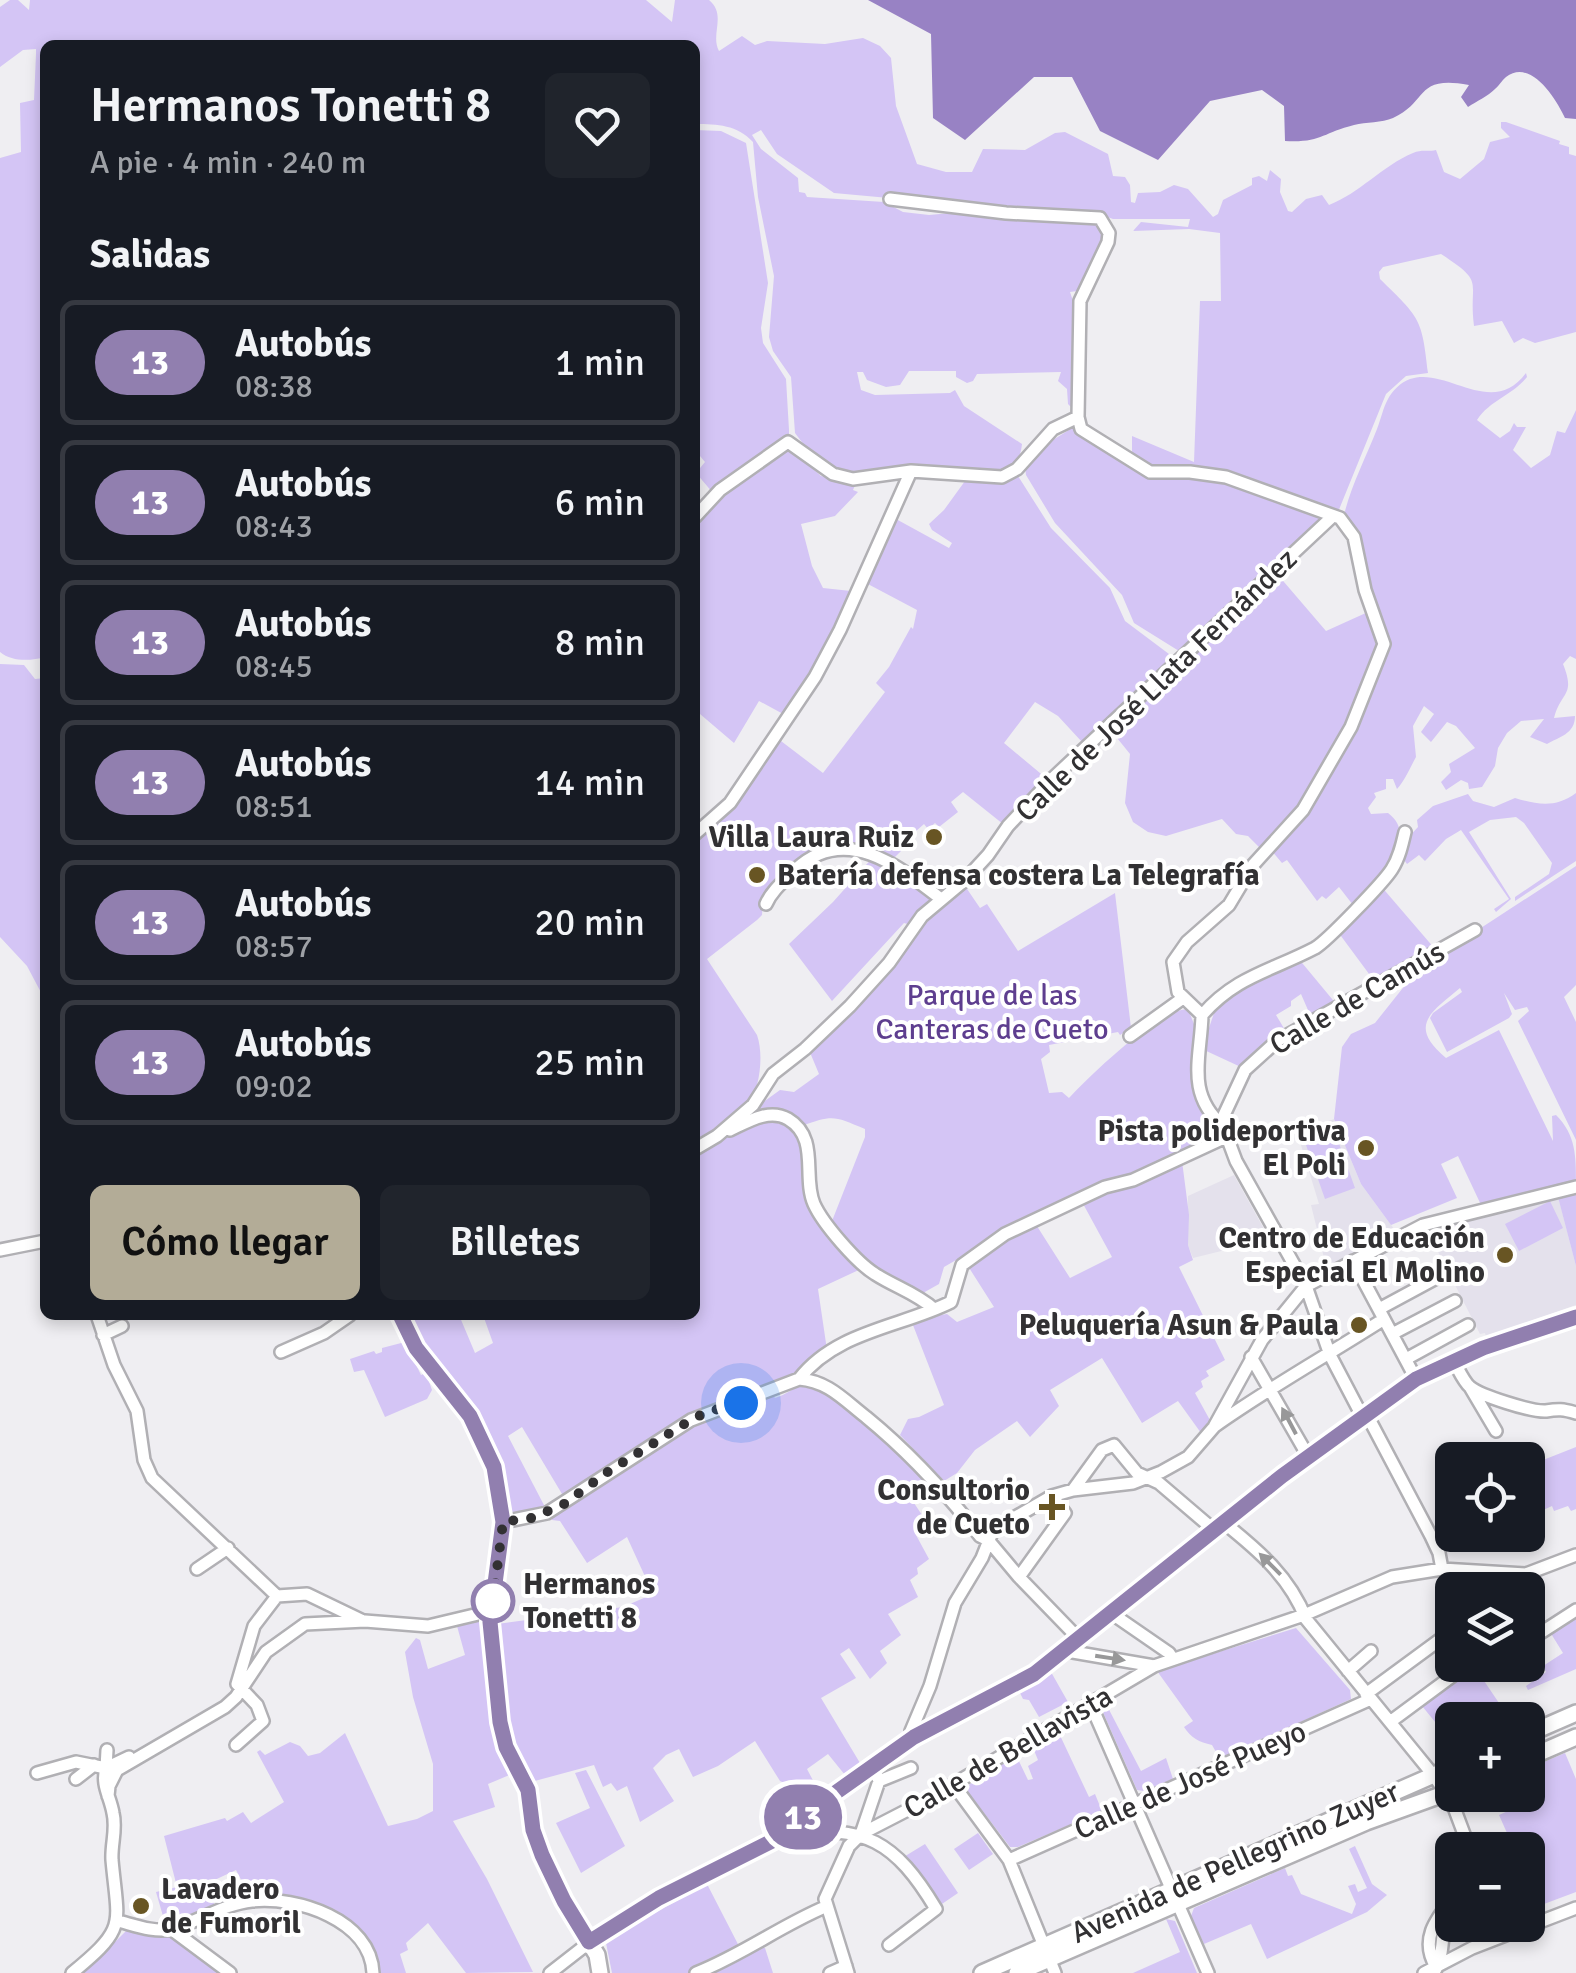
<!DOCTYPE html>
<html lang="es">
<head>
<meta charset="utf-8">
<style>
	:root { --surface:#171b24; --page:#20242c; --text:#f1f3f6; --muted:#9ea1a6; --line:#363941; --accent:#b3ac97 }
	body { margin:0; font-family:Signika,sans-serif; background:var(--page); color:var(--text); height:100vh; display:flex; flex-direction:column; font-size:38px; white-space:nowrap }
	* { box-sizing:border-box; margin:0 }
	p { font-size:32px; color:var(--muted) }
	.icon { flex:none; width:55px; height:55px; fill:none; stroke:currentColor; stroke-width:2; stroke-linecap:round; stroke-linejoin:round }
	.map { position:relative; flex:1; overflow:hidden }
	.panel { position:absolute; left:40px; top:40px; width:660px; height:1280px; display:flex; flex-direction:column; background:var(--surface); border-radius:15px; box-shadow:0 5px 15px #0003 }
	.panel>* { flex:none }
	.badge { padding:0 20px; border-radius:32px; font-size:35px; line-height:65px }
	.fabs { position:absolute; left:1435px; top:1442px; display:grid; gap:20px }
	.fabs a { display:grid; place-items:center; width:110px; height:110px; border-radius:15px; background:var(--surface); box-shadow:0 5px 15px #0003; font-size:50px }
	.you { position:absolute; width:50px; height:50px; margin:-25px; border:8px solid #fff; border-radius:50%; background:#1a73e8; box-shadow:0 0 0 15px #1a73e833 }
	.map>.badge { position:absolute; translate:-50% -50%; box-shadow:0 0 0 5px #fff }
	h2 { padding:0 50px; font-size:38px; line-height:90px }
	.round { display:grid; place-items:center; flex:none; width:105px; height:105px; border-radius:15px; background:var(--page) }
	.overview { display:flex; align-items:center; justify-content:space-between; height:170px; padding:0 50px }
	h1 { font-size:48px; font-weight:600; line-height:75px }
	.cta { display:flex; gap:20px; margin-top:auto; padding:20px 50px }
	.cta a { flex:1; height:115px; border-radius:15px; background:var(--accent); color:#111; font-size:40px; font-weight:600; line-height:115px; text-align:center }
	.cta a+a { background:var(--page); color:var(--text) }
	ul { padding:0; list-style:none }
	li { display:flex; align-items:center; gap:30px; height:125px; margin:0 20px 15px; padding:0 30px; border:5px solid var(--line); border-radius:15px }
	li div { flex:1 }
	li b { display:block; font-size:38px }
	li em { font-style:normal }
	li .badge { min-width:110px; font-weight:700; text-align:center }
	.map>svg:first-child { display:block }
	.built { fill:#e4e1ec }
	.green { fill:#d4c5f5 }
	.water { fill:#9882c4 }
	.lines { fill:none; stroke-linecap:round; stroke-linejoin:round }
	.street-casing { stroke:#b1b0b4; stroke-width:16 }
	.secondary-casing { stroke:#b1b0b4; stroke-width:20 }
	.street { stroke:#fff; stroke-width:11 }
	.secondary { stroke:#fff; stroke-width:15 }
	.oneway { fill:#989899 }
	.line-casing { stroke:#fff; stroke-width:22 }
	.line { stroke:#917faf; stroke-width:15 }
	.walk { stroke:#323133; stroke-width:10; stroke-dasharray:0 18 }
	.poi-dot { fill:#685523; stroke:#fff; stroke-width:4 }
	.stop-dot { fill:#fff; stroke:#917faf; stroke-width:5 }
	.labels { text-anchor:middle; stroke-width:8; stroke-linejoin:round; paint-order:stroke }
	.street-label { font-size:30px; fill:#323133; stroke:#fff }
	.poi-label { font-size:30px; font-weight:bold; fill:#323133; stroke:#fff; text-anchor:end }
	.park-label { font-size:30px; fill:#5e3e8f; stroke:#fff }
	.stop-label { font-size:30px; font-weight:bold; fill:#323133; stroke:#fff; text-anchor:start }
</style>
</head>
<body>
<div class="map">
<svg width="1576" height="1973" viewBox="0 0 1576 1973">
	<rect width="100%" height="100%" fill="#efeef2"/>
	<path class="built" d="M1334 1119 1361 1184 1397 1233 1327 1270 1311 1205 1319 1204 1297 1132Z
		M1234 1175 1264 1229 1274 1238 1193 1258 1187 1243 1188 1196Z
		M1558 1196 1576 1266V1305L1486 1337 1485 1333 1480 1334 1427 1230Z"/>
	<path class="green" d="M10 0H18L29 10 30 0H646L672 22 675 0H709C727 15 710 34 719 51L742 36 755 45 767 41 825 44 863 38 880 46 891 58 896 106 917 164 946 172H972L983 149 1025 150 1055 133 1065 132 1108 154 1113 176 1125 177 1130 185 1131 202 1135 203 1138 193 1160 192 1174 185 1188 189 1213 217 1218 214 1223 200 1252 185V178L1259 176 1267 181 1270 170 1281 179 1280 192 1288 211 1292 212 1306 199 1322 195 1329 205C1360 193 1382 166 1413 153 1422 149 1427 152 1436 150L1444 172 1460 179 1484 159 1490 142 1510 137 1501 128V122H1506L1560 141 1559 144 1569 147V154L1576 156V332L1535 343 1523 338 1514 343 1502 321 1474 326C1468 279 1487 284 1441 254L1383 267 1379 272 1380 279C1420 318 1422 318 1428 373L1406 376 1386 394 1338 512 1241 477 1201 467 1154 468 1132 457V436L1194 462 1200 301H1221L1220 233 1189 229 1133 231 1141 222 1188 227 1190 219H1113L1091 211 1044 212 834 193 777 154 761 130 752 135 761 149 798 178 799 192 805 193 807 197 884 202 903 212 929 215 962 212 1097 222C1110 244 1089 272 1077 291L1070 292 1073 301V409L1068 404 1067 389 1058 381 1061 372 977 374 973 381 967 383 956 377V371H909L900 385 886 387 867 380 863 372H857L861 390 875 395 950 393 955 390 964 406 1022 444C1020 460 1016 465 1000 472H840L814 458 795 433 791 377 773 351 769 337 774 276 758 197 753 142C737 125 718 124 695 124V45H45V657C31 661 12 662 0 652V158L21 152 20 103 34 100 36 54V49L23 50 0 67V7Z
		M695 130 721 131 746 143 768 283 761 328 763 343 786 379 789 430V436L713 493 696 473 705 462 695 450Z
		M1526 373 1527 377C1513 395 1490 400 1477 420L1500 438 1510 431 1514 423 1517 427H1526L1513 450 1531 468 1550 455 1557 431 1565 433 1576 410V659L1570 656 1563 664C1576 696 1561 691 1554 718L1575 716C1575 734 1559 737 1547 744L1530 737 1544 719 1521 721 1507 733 1498 748 1495 766 1482 787 1469 789 1468 783 1461 780 1446 790 1441 782 1451 772 1449 764 1475 748 1456 726 1447 722 1431 742 1421 732 1434 714 1424 706 1413 726 1416 757C1411 766 1404 782 1397 789L1393 779H1386V789L1374 793 1376 797 1368 808 1371 814 1388 813C1423 839 1372 884 1353 905L1339 887 1326 899 1322 896 1317 901 1287 860 1282 863 1271 850 1324 786 1336 766 1367 703 1388 648 1369 590 1357 531 1344 515C1351 486 1366 457 1377 429 1381 419 1383 408 1388 399 1392 391 1401 382 1410 379 1447 366 1492 419 1526 373Z
		M1072 428 1101 446 1173 475 1227 482 1327 517 1179 651 1134 623 1122 595 1055 523 1026 475 1025 466 1045 445Z
		M789 447 821 476 856 483 853 490 858 492 835 516 801 524 812 566 823 588 851 591 808 681 785 715 759 701 734 743 700 714 695 718V522L719 495Z
		M1014 474 1018 476 1051 528 1110 588 1125 621 1173 657 1082 742 1058 716 1035 702 1004 743 1046 778 1003 824 963 792 951 802 958 812 939 827 935 823 928 829 924 824 906 840 908 844 894 858C832 829 807 863 763 900L762 915 757 920 707 959 757 1035C764 1055 760 1088 748 1106 737 1121 711 1133 695 1144V838L777 738 823 773 885 692 876 683 889 667 911 627 913 629 917 610 866 583 896 519 949 548 952 543 932 530 929 524 944 510 965 481H982Z
		M1278 575 1326 631 1368 612 1379 646 1346 731 1302 803 1261 849 1248 836 1236 834 1222 819 1166 836 1148 832 1133 822 1125 803 1130 754 1109 728Z
		M0 664 24 665 35 679 45 678V1000L27 966 0 937Z
		M1576 793V861L1515 901V897L1549 874 1552 863 1524 823 1516 817 1490 820 1469 832 1511 899 1496 912 1494 909 1509 899 1461 830 1446 839 1425 861 1419 855 1407 864 1402 857 1405 841 1418 827 1417 820 1433 806 1468 794 1473 801 1494 807 1515 798C1538 805 1556 808 1576 793Z
		M874 856 935 899 911 925 904 923 832 1001 789 944 833 902Z
		M1576 866V985L1564 997 1576 1022V1140L1518 1021 1529 1011 1527 1007 1515 1010 1504 993 1512 1014 1509 1018 1447 1052 1430 1018 1433 1013 1462 992 1460 988C1433 1011 1406 1025 1446 1058L1499 1030 1553 1141 1552 1116 1556 1115C1576 1135 1576 1156 1576 1183L1482 1207 1458 1156 1441 1164 1457 1198 1391 1225 1361 1184 1334 1119 1342 1047 1351 1034 1375 1023 1410 979 1429 968 1438 956Z
		M1380 885 1435 949 1375 982 1338 932Z
		M965 886 980 908 987 904 1018 951 1115 893 1131 1028 1120 1035 1118 1032 1049 1045 1050 1052 1041 1059 1049 1093 1062 1092 1069 1098C1091 1075 1157 1010 1188 1009L1194 1024 1193 1081 1218 1135 1131 1176 1081 1192 1048 1207 944 1267 939 1284 923 1293 870 1266 832 1221 865 1137V1129C835 1117 834 1114 802 1126L789 1116 736 1122 780 1090 794 1092 819 1074 809 1050 916 928Z
		M1298 958 1337 1005 1311 1017 1301 994 1291 1001V1006L1276 1015 1285 1030 1262 1045 1243 1068 1202 1049 1214 1013 1225 994Z
		M765 1119C833 1136 787 1171 811 1211 824 1232 847 1250 863 1268L818 1289 827 1350 792 1378 675 1426 604 1470 565 1499 522 1427 508 1436 546 1509 512 1512 507 1507C506 1438 465 1408 430 1357 421 1344 415 1329 409 1315H459L475 1353 493 1343 483 1315H695V1153L750 1123Z
		M1336 1135 1355 1188 1325 1199 1306 1145Z
		M1182 1161 1189 1215 1188 1245 1193 1260 1179 1267 1225 1360 1206 1371 1209 1376 1201 1381 1203 1387 1195 1393 1211 1422 1201 1433 1178 1401 1142 1423 1102 1358 1050 1390 1059 1406 1030 1437 1017 1421 975 1450 957 1473 944 1481 900 1435 908 1419 919 1417 944 1405 911 1320 947 1314 957 1322 994 1307 966 1263 1035 1223 1070 1278 1112 1257 1081 1200Z
		M1576 1191V1266L1558 1197Z
		M1550 1201 1563 1228 1519 1251 1505 1224Z
		M405 1342 421 1375 426 1373 432 1390 427 1399 385 1417 364 1370 354 1372 350 1359 374 1351 376 1354 382 1352V1348Z
		M806 1384 819 1385 927 1475 906 1491 930 1527 916 1535 929 1559 917 1568 918 1574 910 1580 918 1597 888 1614 901 1635 880 1651 887 1663 870 1679 849 1648 840 1654 856 1678 821 1698 860 1763 845 1775 828 1754 807 1769 818 1790 793 1787 780 1781 755 1741 718 1766 693 1777 679 1749 666 1755 653 1768 674 1801 640 1822 627 1786 617 1791 611 1783 603 1787 594 1765 531 1782 507 1733 497 1624 623 1607 653 1594 627 1537 587 1563 560 1521 552 1520V1515L565 1510 610 1474 678 1431 771 1392 775 1398C787 1395 794 1386 806 1384Z
		M1576 1447V1509L1571 1511 1568 1506 1554 1511 1552 1506 1541 1511 1538 1507 1529 1511 1528 1466Z
		M1576 1613V1669L1528 1690 1526 1686 1546 1672 1543 1666 1563 1653 1550 1632Z
		M482 1619 486 1631C491 1680 490 1729 512 1774L488 1784 495 1807 453 1821 487 1879 533 1972 466 1973 428 1923 406 1943 408 1950 400 1954 406 1973H378L370 1949 346 1920 250 1897 236 1870 206 1884 215 1906 165 1923 156 1892 177 1887 164 1836 225 1818 227 1821 243 1812 251 1823 284 1802 257 1752 260 1750 265 1755 290 1742 300 1746 308 1756 320 1753 345 1733 388 1826 417 1819 433 1811V1764L413 1697 405 1652 416 1638 420 1640 428 1669 465 1655 457 1626Z
		M1296 1628 1350 1690 1351 1699 1220 1759 1212 1745C1199 1742 1191 1738 1184 1727L1193 1721 1157 1671Z
		M1474 1666 1499 1703 1452 1720 1440 1728 1422 1706Z
		M1051 1672 1068 1702 1039 1717 1029 1700 1023 1699 1019 1691Z
		M1105 1702 1141 1771 1166 1758 1173 1779 1144 1791 1137 1790 1102 1710Z
		M1057 1729 1089 1797 1095 1794 1102 1811 1018 1847H1010L968 1792 967 1786 1016 1755 1028 1780 1033 1779 1028 1766 1038 1760 1031 1743Z
		M1565 1753 1576 1779V1892L1528 1910V1850H1480L1481 1845 1507 1833 1499 1815 1544 1795 1532 1767Z
		M586 1770 625 1846 581 1873 556 1823 590 1808 575 1773Z
		M978 1833 993 1854 969 1870 954 1849Z
		M925 1844 958 1893 939 1906 902 1858Z
		M1355 1846 1372 1884 1387 1895 1367 1912 1267 1959 1251 1924 1204 1944 1191 1916 1194 1908 1285 1868 1288 1876 1292 1875 1301 1894 1352 1914 1356 1904 1348 1886 1355 1884 1358 1892 1367 1888 1349 1849Z
		M707 1884 741 1950 688 1973H612L606 1943 610 1938Z
		M1166 1919 1175 1921 1197 1973H1133L1180 1952Z
		M126 1931 173 1935 226 1973H84Z
		M759 1946 765 1948 773 1973H706Z"/>
	<path class="water" d="M868 0H1576V119L1565 118C1556 99 1531 58 1506 77 1502 80 1499 86 1495 89 1488 96 1477 101 1468 107L1461 97 1469 85C1414 75 1429 102 1393 118 1382 123 1366 122 1354 125 1322 133 1321 143 1285 141L1284 106 1262 90 1210 101 1158 160 1100 131 1072 77H1034L965 140 933 118 931 34Z"/>
	<g class="lines">
		<defs>
			<path id="street" d="M890 199 1006 213 1100 218 1109 233 1108 242 1080 301 1078 417 1081 429 1150 472H1190L1226 477 1340 518 1354 537 1365 590 1384 644 1351 727 1303 810 1253 865 1229 905 1187 942 1173 962 1178 992 1202 1015C1201 1057 1185 1093 1223 1126
				M695 517 720 490 788 442 833 474 853 479 911 471 1002 477 1017 469 1053 429 1078 417
				M695 834 730 803 815 677 840 630 911 471
				M766 904C772 890 785 880 796 869 846 823 900 867 941 899
				M1202 1015C1236 976 1271 971 1315 948 1327 941 1384 882 1392 869 1399 858 1402 845 1405 832
				M1130 1036 1183 998
				M730 1130C747 1122 769 1108 788 1119 820 1138 802 1177 814 1204 823 1224 857 1263 875 1274 895 1287 916 1293 934 1309
				M695 1149 717 1136 753 1105 773 1074 805 1049 850 1006 889 963 922 916 965 880 988 855 1008 826 1053 778 1333 516
				M0 1250 45 1241
				M1353 1261 1416 1379
				M1379 1309 1442 1275
				M97 1315 114 1365 137 1411 144 1460 152 1478 277 1596 307 1594 361 1620
				M400 1315 417 1348 476 1427 495 1467 503 1522 490 1622 500 1722 506 1747 528 1790 535 1838 564 1901 589 1942
				M1392 1334 1455 1301
				M103 1335 122 1326
				M281 1352 324 1333 350 1315
				M1251 1357 1308 1456
				M1406 1359 1468 1325
				M1453 1360C1458 1368 1463 1381 1470 1387 1481 1396 1532 1412 1546 1411 1558 1409 1563 1409 1576 1413
				M799 1379C836 1331 901 1327 951 1302L962 1265 1005 1234 1105 1187 1133 1180 1226 1137
				M1470 1387 1496 1431
				M1366 1413 1431 1536 1439 1553 1442 1569
				M1362 1416 1330 1355 1306 1286 1236 1161 1223 1126 1224 1115 1245 1070 1277 1041 1475 930
				M1215 1426C1270 1387 1328 1355 1384 1319
				M1073 1490 1102 1450 1114 1445 1137 1473 1159 1483 1214 1530
				M503 1522 547 1513 691 1420 799 1379C828 1381 844 1400 866 1417 910 1453 945 1491 980 1536L988 1540 1019 1577 1079 1639
				M1223 1522C1258 1550 1290 1577 1306 1619L1434 1776 1452 1802 1470 1850
				M197 1569 228 1548
				M1019 1577 1065 1513 1052 1496
				M1111 1613 1169 1653 1173 1659
				M1528 1641 1576 1610
				M1068 1648 1073 1652 1154 1666
				M1348 1671 1371 1651
				M1366 1694 1449 1633
				M1091 1705 1208 1973
				M1390 1722 1467 1665
				M914 1737 911 1731 930 1686 955 1603 982 1558 993 1530 1052 1496 1073 1490 1133 1483 1161 1472 1188 1457 1214 1427 1262 1340 1306 1286 1423 1225 1576 1187
				M236 1745 263 1721 257 1705 237 1684 254 1626 277 1596
				M37 1773 76 1762 106 1768 107 1750
				M76 1779 94 1765
				M879 1781 911 1768
				M953 1784 1009 1860 1055 1973
				M108 1796 109 1786 117 1770 225 1707 236 1697 266 1652 305 1624 365 1621 428 1626 491 1611
				M786 1834C865 1824 895 1841 936 1909L889 1945
				M861 1834 879 1781 873 1766
				M1009 1860 1371 1699
				M118 1921C134 1925 155 1933 171 1929 199 1922 223 1904 252 1901 297 1896 371 1920 373 1973
				M171 1929 230 1973
				M1436 1967C1420 1940 1435 1920 1452 1899
				M1436 1969C1445 1950 1441 1929 1447 1909
				M72 1973C128 1927 118 1926 112 1860 111 1844 117 1829 113 1813 110 1796 101 1785 106 1768L129 1757
				M550 1973 604 1931 639 1909 786 1834 821 1803 914 1737 1034 1674 1281 1476 1416 1379 1483 1348 1576 1317
				M696 1973C742 1955 780 1926 825 1907
				M830 1973 846 1966
				M848 1973 825 1899 849 1846 861 1834 925 1801 1154 1666 1304 1615 1392 1577 1442 1569 1526 1574 1576 1555
				M1424 1973 1472 1948 1576 1908"/>
			<path id="secondary" d="M1528 1734 1576 1713
				M1528 1758 1576 1737
				M589 1942 597 1955 600 1973
				M982 1973 1452 1767
				M1017 1973 1366 1822 1452 1791"/>
		</defs>
		<use href="#street" class="street-casing"/>
		<use href="#secondary" class="secondary-casing"/>
		<use href="#street" class="street"/>
		<use href="#secondary" class="secondary"/>
	</g>
	<defs><path id="oneway-solid" d="M-6-.8H1V-3.2L6.5 0L1 3.2V.8H-6Z" transform="scale(2.5)"/></defs>
	<g class="oneway">
		<use href="#oneway-solid" transform="translate(1289 1421) rotate(-118)"/>
		<use href="#oneway-solid" transform="translate(1270 1564) rotate(-135)"/>
		<use href="#oneway-solid" transform="translate(1110 1658) rotate(9)"/>
	</g>
	<g class="lines">
		<defs>
			<path id="line" d="M400 1315 416 1348 470 1416 494 1467 503 1522 490 1622 500 1722 506 1747 528 1790 533 1830 542 1855 564 1901 589 1942 659 1898 786 1834 821 1803 914 1737 1034 1674 1282 1476 1416 1379 1483 1348 1576 1317"/>
		</defs>
		<use href="#line" class="line-casing"/>
		<use href="#line" class="line"/>
		<path class="walk" d="M493 1601 503 1522 532 1518 564 1504 609 1471 691 1420 707 1412 741 1403"/>
	</g>
	<g class="poi-dot">
		<circle cx="934" cy="837" r="10"/>
		<circle cx="757" cy="875" r="10"/>
		<circle cx="1366" cy="1148" r="10"/>
		<circle cx="1505" cy="1255" r="10"/>
		<circle cx="1359" cy="1325" r="10"/>
		<path d="M1047 1492h10v10h10v10h-10v10h-10v-10h-10v-10h10z"/>
		<circle cx="141" cy="1906" r="10"/>
	</g>
	<circle class="stop-dot" cx="493" cy="1601" r="20"/>
	<g class="labels">
		<g class="street-label">
			<text transform="translate(1156 685) rotate(-44)" y="10">Calle de José Llata Fernández</text>
			<text transform="translate(1357 998) rotate(-30)" y="10">Calle de Camús</text>
			<text transform="translate(1008 1752) rotate(-30)" y="10">Calle de Bellavista</text>
			<text transform="translate(1190 1780) rotate(-24)" y="10">Calle de José Pueyo</text>
			<text transform="translate(1235 1862) rotate(-24)" y="10">Avenida de Pellegrino Zuyer</text>
		</g>
		<g class="poi-label">
			<text x="914" y="847">Villa Laura Ruiz</text>
			<text x="777" y="885" text-anchor="start">Batería defensa costera La Telegrafía</text>
			<text x="1346" y="1141">Pista polideportiva<tspan x="1346" dy="34">El Poli</tspan></text>
			<text x="1485" y="1248">Centro de Educación<tspan x="1485" dy="34">Especial El Molino</tspan></text>
			<text x="1339" y="1335">Peluquería Asun &amp; Paula</text>
			<text x="1030" y="1500">Consultorio<tspan x="1030" dy="34">de Cueto</tspan></text>
			<text x="161" y="1899" text-anchor="start">Lavadero<tspan x="161" dy="34">de Fumoril</tspan></text>
		</g>
		<g class="park-label">
			<text x="992" y="1005">Parque de las<tspan x="992" dy="34">Canteras de Cueto</tspan></text>
		</g>
		<g class="stop-label">
			<text x="523" y="1594">Hermanos<tspan x="523" dy="34">Tonetti 8</tspan></text>
		</g>
	</g>
</svg>
<div class="fabs">
<a><svg class="icon" aria-label="locate" viewBox="0 0 24 24"><circle cx="12" cy="12" r="6"/><path d="M12 2v4M12 18v4M2 12h4M18 12h4"/></svg></a>
<a><svg class="icon" aria-label="layers" viewBox="0 0 24 24"><path d="M12 4l9 5-9 5-9-5zM3 14l9 5 9-5"/></svg></a>
<a>+</a>
<a>−</a>
</div>
<div class="you" style="left:741px;top:1403px"></div>
<b class="badge" style="left:803px;top:1817px;background:#917faf;color:#fff">13</b>
<section class="panel">
<div class="overview"><div><h1>Hermanos Tonetti 8</h1><p>A pie · 4 min · 240 m</p></div><a class="round"><svg class="icon" aria-label="heart" viewBox="0 0 24 24"><path d="M12 20l-8-8c-3-5 5-10 8-4 3-6 11-1 8 4z"/></svg></a></div>
<h2>Salidas</h2>
<ul>
<li><span class="badge" style="background:#917faf;color:#fff">13</span><div><b>Autobús</b><p>08:38</p></div><em>1 min</em></li>
<li><span class="badge" style="background:#917faf;color:#fff">13</span><div><b>Autobús</b><p>08:43</p></div><em>6 min</em></li>
<li><span class="badge" style="background:#917faf;color:#fff">13</span><div><b>Autobús</b><p>08:45</p></div><em>8 min</em></li>
<li><span class="badge" style="background:#917faf;color:#fff">13</span><div><b>Autobús</b><p>08:51</p></div><em>14 min</em></li>
<li><span class="badge" style="background:#917faf;color:#fff">13</span><div><b>Autobús</b><p>08:57</p></div><em>20 min</em></li>
<li><span class="badge" style="background:#917faf;color:#fff">13</span><div><b>Autobús</b><p>09:02</p></div><em>25 min</em></li>
</ul>
<div class="cta"><a>Cómo llegar</a><a>Billetes</a></div>
</section>
</div>
</body>
</html>
